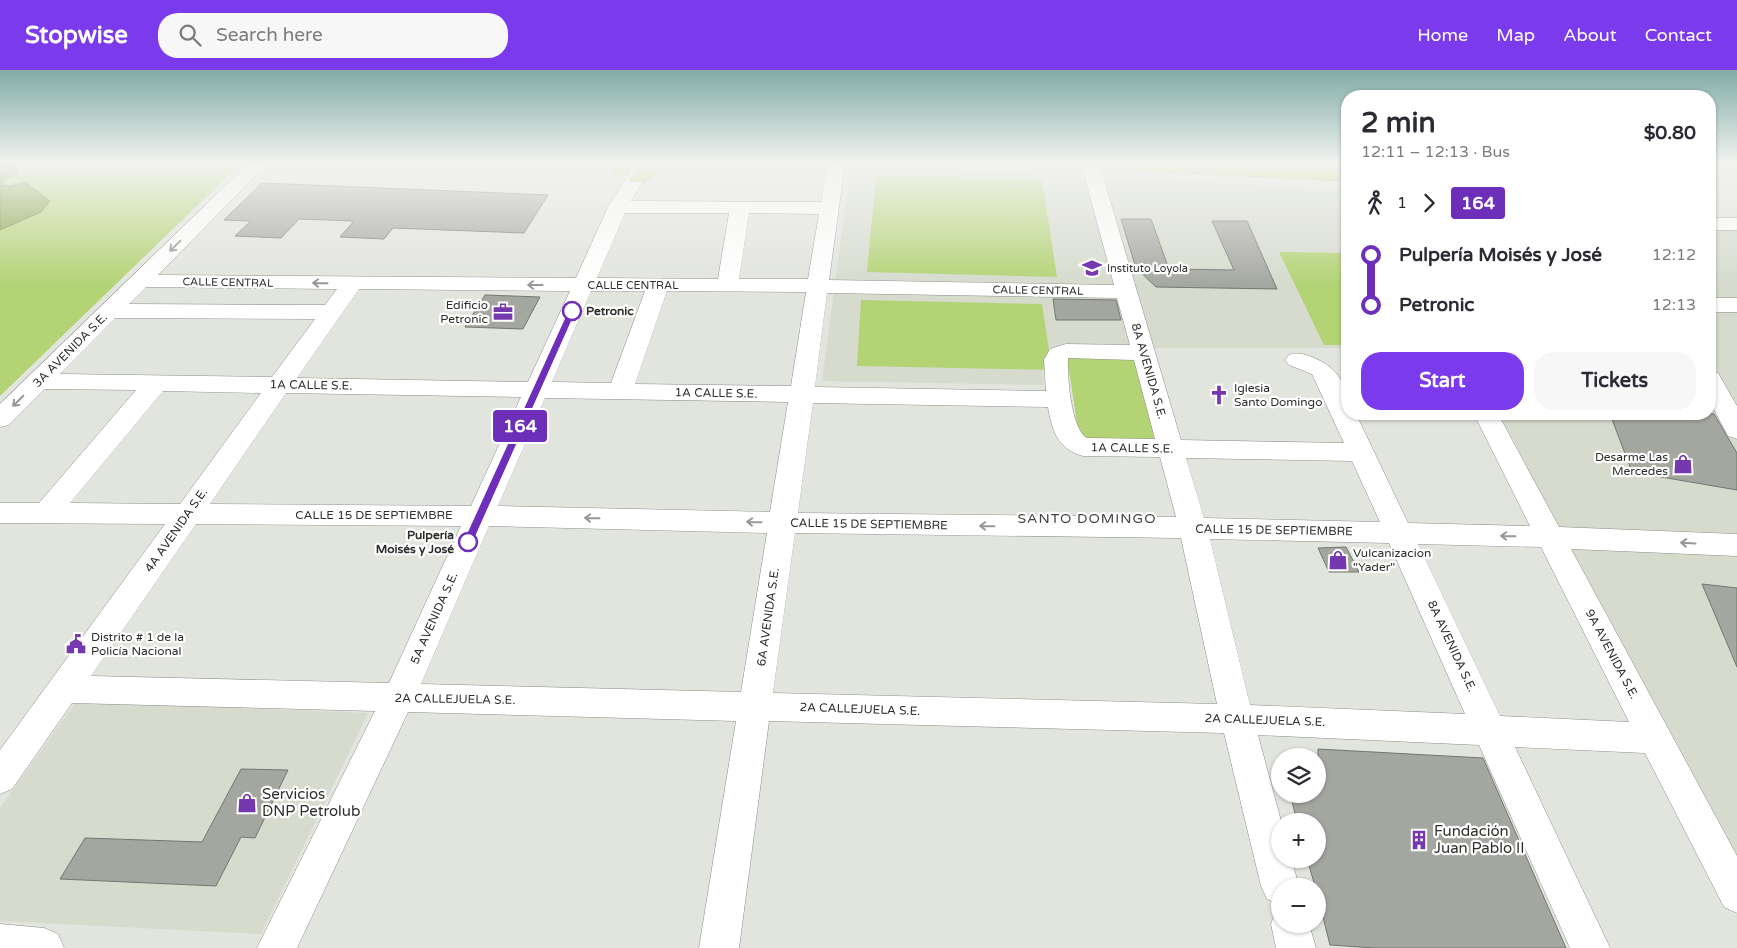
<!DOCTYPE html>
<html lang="en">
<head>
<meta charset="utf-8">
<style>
	:root { --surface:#fff; --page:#f7f7f7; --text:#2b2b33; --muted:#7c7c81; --accent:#7c3aed }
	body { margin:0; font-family:"Varela Round",sans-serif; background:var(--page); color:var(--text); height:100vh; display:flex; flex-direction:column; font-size:19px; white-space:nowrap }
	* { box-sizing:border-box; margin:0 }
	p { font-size:16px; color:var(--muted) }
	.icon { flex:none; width:28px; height:28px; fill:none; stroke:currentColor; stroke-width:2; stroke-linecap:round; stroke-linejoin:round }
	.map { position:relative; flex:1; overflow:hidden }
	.side { position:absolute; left:1341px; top:20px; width:375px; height:330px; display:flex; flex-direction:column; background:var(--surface); border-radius:20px; box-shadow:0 1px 4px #0004 }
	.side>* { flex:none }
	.badge { padding:0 10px; border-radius:4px; font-size:18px; line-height:32px }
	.fabs { position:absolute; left:1271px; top:678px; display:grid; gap:10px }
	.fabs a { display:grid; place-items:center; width:55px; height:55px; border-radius:50%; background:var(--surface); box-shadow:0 1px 4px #0004; font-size:25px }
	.map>.badge { position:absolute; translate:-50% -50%; box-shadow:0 0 0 2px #fff }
	.legs { display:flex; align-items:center; gap:8px; height:55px; padding:0 20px; font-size:16px }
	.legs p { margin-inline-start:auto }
	.headline { display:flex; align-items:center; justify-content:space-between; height:85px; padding:0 20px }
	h1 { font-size:28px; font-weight:700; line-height:38px }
	.primary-button { display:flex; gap:10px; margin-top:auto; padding:10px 20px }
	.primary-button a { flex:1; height:58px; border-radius:20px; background:var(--accent); color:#fff; font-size:20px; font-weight:700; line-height:58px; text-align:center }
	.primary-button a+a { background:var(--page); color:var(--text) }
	ul { padding:0 20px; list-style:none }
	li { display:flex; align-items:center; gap:18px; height:50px; font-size:19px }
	li i { display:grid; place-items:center; width:8px; height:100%; margin:0 6px; background:currentColor }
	li i::after { content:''; width:12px; height:12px; margin:-6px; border:4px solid; border-radius:50%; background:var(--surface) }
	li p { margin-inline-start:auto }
	li:first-child i { background:linear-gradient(#0000 50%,currentColor 0) }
	li:last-child i { background:linear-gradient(currentColor 50%,#0000 0) }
	header { display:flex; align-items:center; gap:30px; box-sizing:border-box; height:70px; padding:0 25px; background:var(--accent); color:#fff }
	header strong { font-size:24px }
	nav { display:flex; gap:28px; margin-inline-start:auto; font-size:18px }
	.search { width:350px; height:45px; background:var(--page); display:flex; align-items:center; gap:12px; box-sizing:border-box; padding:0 18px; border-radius:20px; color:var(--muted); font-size:19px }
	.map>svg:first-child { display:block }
	.built { fill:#d6dbce }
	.green { fill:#b4d375 }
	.water { fill:#84a141; stroke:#6a7f3b }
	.building { fill:#a4a6a0; stroke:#747771 }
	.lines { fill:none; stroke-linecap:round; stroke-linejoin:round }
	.minor-casing { stroke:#8c8f89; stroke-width:1 }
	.highway-casing { stroke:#849c53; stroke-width:1 }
	.minor { fill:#fff; fill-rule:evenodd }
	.highway { fill:#b3d668; fill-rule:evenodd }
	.oneway { stroke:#969796 }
	.line-1 { fill:#6d2fba; stroke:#fff }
	.stop-1-dot { fill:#fff; stroke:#6d2fba; stroke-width:2.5 }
	.labels { text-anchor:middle; stroke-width:4.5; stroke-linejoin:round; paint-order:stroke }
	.far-poi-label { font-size:11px; fill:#2e2f2c; stroke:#fff; text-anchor:start }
	.far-street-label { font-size:11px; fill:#2e2f2c; stroke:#fff }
	.poi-label { font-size:12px; fill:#2e2f2c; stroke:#fff; text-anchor:start }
	.stop-label { font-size:12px; font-weight:bold; fill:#2e2f2c; stroke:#fff; text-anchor:start }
	.street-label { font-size:12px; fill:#2e2f2c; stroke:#fff }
	.neighbourhood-label { font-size:14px; letter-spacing:1px; fill:#42443f; stroke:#fff }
	.near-poi-label { font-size:15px; fill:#2e2f2c; stroke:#fff; text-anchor:start }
</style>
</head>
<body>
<header>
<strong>Stopwise</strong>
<div class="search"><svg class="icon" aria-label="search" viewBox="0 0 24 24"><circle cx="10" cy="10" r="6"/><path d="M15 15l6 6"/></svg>Search here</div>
<nav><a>Home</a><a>Map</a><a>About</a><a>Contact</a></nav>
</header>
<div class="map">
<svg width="1737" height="878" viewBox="0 0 1737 878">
	<rect width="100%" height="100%" fill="#e2e4de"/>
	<path class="built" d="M851 95 1347 119V278H1040L1044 315 822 311Z
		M1710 153 1737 154V824L1486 344H1710Z
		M76 632 368 643 261 864 0 851V738Z"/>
	<path class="green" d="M0 93H236L232 102 0 326Z
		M876 106 1042 110 1057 207 867 202Z
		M1279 182 1347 183V275H1324Z
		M861 230 1042 234 1052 300 857 296Z
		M1067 288H1126L1137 291 1157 360 1155 368C1138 378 1096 374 1079 366Z"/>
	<path class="water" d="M0 93H14L18 103 4 109 2 115 10 116 25 112 50 131 41 142 0 160Z"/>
	<path class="building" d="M262 113 548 125 524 163 393 158 384 169 340 167 354 151 299 149 281 168 235 166 251 151 224 150Z
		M1121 149H1151L1169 199 1234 200 1212 151H1247L1277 219 1156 217 1136 198Z
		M485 225 540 227 523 259 465 257Z
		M1053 229 1116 230 1121 250H1056Z
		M1610 344H1714L1737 383V420L1632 402Z
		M1346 477 1359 502H1329L1318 478Z
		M1702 514 1737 518V597L1713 540Z
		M1318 679 1483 688 1566 878H1374L1330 875 1318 827V816H1315L1307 789H1318V751H1297L1290 724H1318Z
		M241 699 288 700 255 768 241 767 216 816 60 809 85 768 202 772Z"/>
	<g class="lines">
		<defs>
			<path id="minor" d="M249 93H268L158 205 576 208 608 137 636 93H654L631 131 821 132 827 93H845L829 210 1114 215 1081 93H1099L1181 370 1344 373 1312 304 1289 295 1285 290 1289 285C1298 282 1303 284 1312 287 1339 298 1348 315 1348 344H1356L1408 453 1530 456 1474 344H1498L1559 457 1737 464V486L1571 479 1737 786V843L1724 837 1645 683 1515 677 1610 878H1570L1479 675 1258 665 1281 751 1280 789H1291L1299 816H1280V835L1267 829 1261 816 1224 663 769 651 739 878H699L736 651 408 642 297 878H257L375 641 72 633 12 719 0 724V680L165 454 0 453V433H39L136 320 45 319 9 355 0 357V334ZM625 143H729L718 209 597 208ZM749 143 819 144 808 209H739ZM146 217 337 219 325 235 129 234ZM359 219 570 221 528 312 297 308ZM591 221H645L611 313 552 312ZM667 221 806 222 791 316 635 314ZM827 223 1117 228 1130 275 1066 274 1050 279 1044 290 1046 321 815 317ZM115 248 315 249 272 307 60 304ZM1068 288 1134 290 1155 369 1087 368C1071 359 1067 306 1068 288ZM163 321 261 323 180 434 70 433ZM286 323 521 327 471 436 210 434ZM545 328 788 332 770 442 498 436ZM813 333 1048 337C1052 361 1058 379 1083 386L1160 387 1176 447 798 443ZM1186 388 1352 391 1380 452 1204 448ZM196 454 461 456 389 613 91 606ZM489 456 767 463 741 622 421 614ZM795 463 1181 468 1217 634 773 623ZM1210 469 1389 473 1465 644 1250 635ZM1418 474 1541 477 1629 652 1500 646Z
				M1710 148H1737V160H1710Z
				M1710 228H1737V242H1710Z
				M1710 300 1718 303 1737 336V369L1728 366 1710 332Z
				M1280 839V854H1309L1316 878H1276L1271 854 1276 840Z
				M0 854 44 858 58 864 64 878H0Z"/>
			<path id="highway" d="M607 93H625L630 100 627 104H615Z
				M649 93H670L645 112H631L629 108Z
				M1077 93H1207L1348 99V111L1086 98 1080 97Z"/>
		</defs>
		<use href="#minor" class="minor-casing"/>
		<use href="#highway" class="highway-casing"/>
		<use href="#minor" class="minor"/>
		<use href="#highway" class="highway"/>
	</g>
	<defs><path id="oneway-shaft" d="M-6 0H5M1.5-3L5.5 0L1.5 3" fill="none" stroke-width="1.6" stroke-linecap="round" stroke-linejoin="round" transform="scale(1.25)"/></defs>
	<g class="oneway">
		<use href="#oneway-shaft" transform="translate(175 176) rotate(135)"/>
		<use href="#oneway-shaft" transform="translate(320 213) rotate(-179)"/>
		<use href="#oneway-shaft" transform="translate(535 215) rotate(-180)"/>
		<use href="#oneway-shaft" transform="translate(18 331) rotate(135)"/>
		<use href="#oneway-shaft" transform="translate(592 448) rotate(-179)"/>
		<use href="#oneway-shaft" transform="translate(754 452) rotate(-179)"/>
		<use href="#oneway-shaft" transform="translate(987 456) rotate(-179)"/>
		<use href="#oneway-shaft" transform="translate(1508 466) rotate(-179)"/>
		<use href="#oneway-shaft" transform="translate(1688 473) rotate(-177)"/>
	</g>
	<linearGradient id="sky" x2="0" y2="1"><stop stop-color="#80aca5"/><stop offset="0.43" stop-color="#f2f3f0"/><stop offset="1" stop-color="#f2f3f0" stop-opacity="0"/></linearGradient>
	<rect width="1737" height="216" fill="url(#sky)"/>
	<path class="line-1" d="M572 238 576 241 473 472 472 474H465L463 472 568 241Z"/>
	<defs>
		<symbol id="school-bare" viewBox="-9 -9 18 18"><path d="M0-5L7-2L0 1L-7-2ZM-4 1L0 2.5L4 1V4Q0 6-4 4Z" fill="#7538ae" stroke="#fff" stroke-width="2.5" paint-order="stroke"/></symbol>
		<symbol id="office-bare" viewBox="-9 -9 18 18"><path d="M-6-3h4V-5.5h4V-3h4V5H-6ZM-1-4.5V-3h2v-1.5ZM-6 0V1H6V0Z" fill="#7538ae" stroke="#fff" stroke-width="2.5" paint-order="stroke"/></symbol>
		<symbol id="church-bare" viewBox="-9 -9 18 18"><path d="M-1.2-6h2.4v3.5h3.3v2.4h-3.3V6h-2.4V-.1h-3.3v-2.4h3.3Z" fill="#7538ae" stroke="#fff" stroke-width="2.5" paint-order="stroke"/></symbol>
		<symbol id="shop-bare" viewBox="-9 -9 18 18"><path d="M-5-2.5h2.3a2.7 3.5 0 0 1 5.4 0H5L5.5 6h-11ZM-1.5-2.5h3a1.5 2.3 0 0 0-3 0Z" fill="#7538ae" stroke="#fff" stroke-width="2.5" paint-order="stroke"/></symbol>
		<symbol id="civic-bare" viewBox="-9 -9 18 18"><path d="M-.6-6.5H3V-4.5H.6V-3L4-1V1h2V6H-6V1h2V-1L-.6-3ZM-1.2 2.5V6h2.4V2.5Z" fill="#7538ae" stroke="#fff" stroke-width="2.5" paint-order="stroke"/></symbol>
		<symbol id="building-bare" viewBox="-9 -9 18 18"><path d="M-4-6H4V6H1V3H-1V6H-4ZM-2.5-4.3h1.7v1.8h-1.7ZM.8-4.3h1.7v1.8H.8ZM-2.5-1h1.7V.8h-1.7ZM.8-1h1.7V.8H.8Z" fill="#7538ae" stroke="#fff" stroke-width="2.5" paint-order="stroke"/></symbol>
	</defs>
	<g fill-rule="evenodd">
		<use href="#school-bare" x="1078" y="184" width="28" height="28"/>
		<use href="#office-bare" x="489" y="228" width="28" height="28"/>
		<use href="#church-bare" x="1205" y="311" width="28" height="28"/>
		<use href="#shop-bare" x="1669" y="380" width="28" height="28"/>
		<use href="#shop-bare" x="1324" y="476" width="28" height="28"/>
		<use href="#civic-bare" x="62" y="560" width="28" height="28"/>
		<use href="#shop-bare" x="233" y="719" width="28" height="28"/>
		<use href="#building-bare" x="1405" y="756" width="28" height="28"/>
	</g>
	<g class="stop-1-dot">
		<circle cx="572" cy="241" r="9"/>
		<circle cx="468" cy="472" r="9"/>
	</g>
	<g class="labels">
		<g class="far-poi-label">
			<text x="1107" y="202">Instituto Loyola</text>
		</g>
		<g class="far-street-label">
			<text transform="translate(228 212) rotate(1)" y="4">CALLE CENTRAL</text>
			<text x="633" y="219">CALLE CENTRAL</text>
			<text transform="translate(1038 220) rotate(1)" y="4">CALLE CENTRAL</text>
		</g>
		<g class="poi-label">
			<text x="488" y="239" text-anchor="end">Edificio<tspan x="488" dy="14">Petronic</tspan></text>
			<text x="1234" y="322">Iglesia<tspan x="1234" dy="14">Santo Domingo</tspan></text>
			<text x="1668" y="391" text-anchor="end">Desarme Las<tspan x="1668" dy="14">Mercedes</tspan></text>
			<text x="1353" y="487">Vulcanizacion<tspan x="1353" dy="14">"Yader"</tspan></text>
			<text x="91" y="571">Distrito # 1 de la<tspan x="91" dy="14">Policía Nacional</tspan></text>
		</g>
		<g class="stop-label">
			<text x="586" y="245">Petronic</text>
			<text x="454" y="469" text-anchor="end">Pulpería<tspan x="454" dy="14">Moisés y José</tspan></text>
		</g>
		<g class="street-label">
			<text transform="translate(70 280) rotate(-45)" y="4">3A AVENIDA S.E.</text>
			<text transform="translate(1149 301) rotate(74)" y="4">8A AVENIDA S.E.</text>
			<text transform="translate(311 315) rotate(1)" y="4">1A CALLE S.E.</text>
			<text transform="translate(716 323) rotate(1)" y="4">1A CALLE S.E.</text>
			<text transform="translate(1132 378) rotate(1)" y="4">1A CALLE S.E.</text>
			<text x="374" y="449">CALLE 15 DE SEPTIEMBRE</text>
			<text transform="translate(869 454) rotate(1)" y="4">CALLE 15 DE SEPTIEMBRE</text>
			<text transform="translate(176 460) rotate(-55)" y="4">4A AVENIDA S.E.</text>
			<text transform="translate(1274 460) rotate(1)" y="4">CALLE 15 DE SEPTIEMBRE</text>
			<text transform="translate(768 547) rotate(-82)" y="4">6A AVENIDA S.E.</text>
			<text transform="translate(434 548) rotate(-66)" y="4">5A AVENIDA S.E.</text>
			<text transform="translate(1452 576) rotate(65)" y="4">8A AVENIDA S.E.</text>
			<text transform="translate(1612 584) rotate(62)" y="4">9A AVENIDA S.E.</text>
			<text transform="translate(455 629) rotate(1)" y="4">2A CALLEJUELA S.E.</text>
			<text transform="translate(860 639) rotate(2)" y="4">2A CALLEJUELA S.E.</text>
			<text transform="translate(1265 650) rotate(2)" y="4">2A CALLEJUELA S.E.</text>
		</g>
		<g class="neighbourhood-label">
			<text x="1087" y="453">SANTO DOMINGO</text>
		</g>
		<g class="near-poi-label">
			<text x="262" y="729">Servicios<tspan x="262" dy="17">DNP Petrolub</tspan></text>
			<text x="1434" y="766">Fundación<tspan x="1434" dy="17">Juan Pablo II</tspan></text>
		</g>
	</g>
</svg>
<div class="fabs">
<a><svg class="icon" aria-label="layers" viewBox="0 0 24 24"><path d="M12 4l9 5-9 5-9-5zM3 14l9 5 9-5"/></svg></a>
<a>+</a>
<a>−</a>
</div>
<b class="badge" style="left:520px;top:356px;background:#6d2fba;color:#fff">164</b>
<section class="side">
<div class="headline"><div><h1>2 min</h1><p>12:11 – 12:13 · Bus</p></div><b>$0.80</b></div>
<div class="legs"><svg class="icon" aria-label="walk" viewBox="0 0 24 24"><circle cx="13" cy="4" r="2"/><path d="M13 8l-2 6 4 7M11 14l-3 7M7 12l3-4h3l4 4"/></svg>1<svg class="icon" aria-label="forward" viewBox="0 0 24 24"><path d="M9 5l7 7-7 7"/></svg><b class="badge" style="background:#6d2fba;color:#fff">164</b></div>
<ul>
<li><i style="color:#6d2fba"></i><b>Pulpería Moisés y José</b><p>12:12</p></li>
<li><i style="color:#6d2fba"></i><b>Petronic</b><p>12:13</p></li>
</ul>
<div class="primary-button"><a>Start</a><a>Tickets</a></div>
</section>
</div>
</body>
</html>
